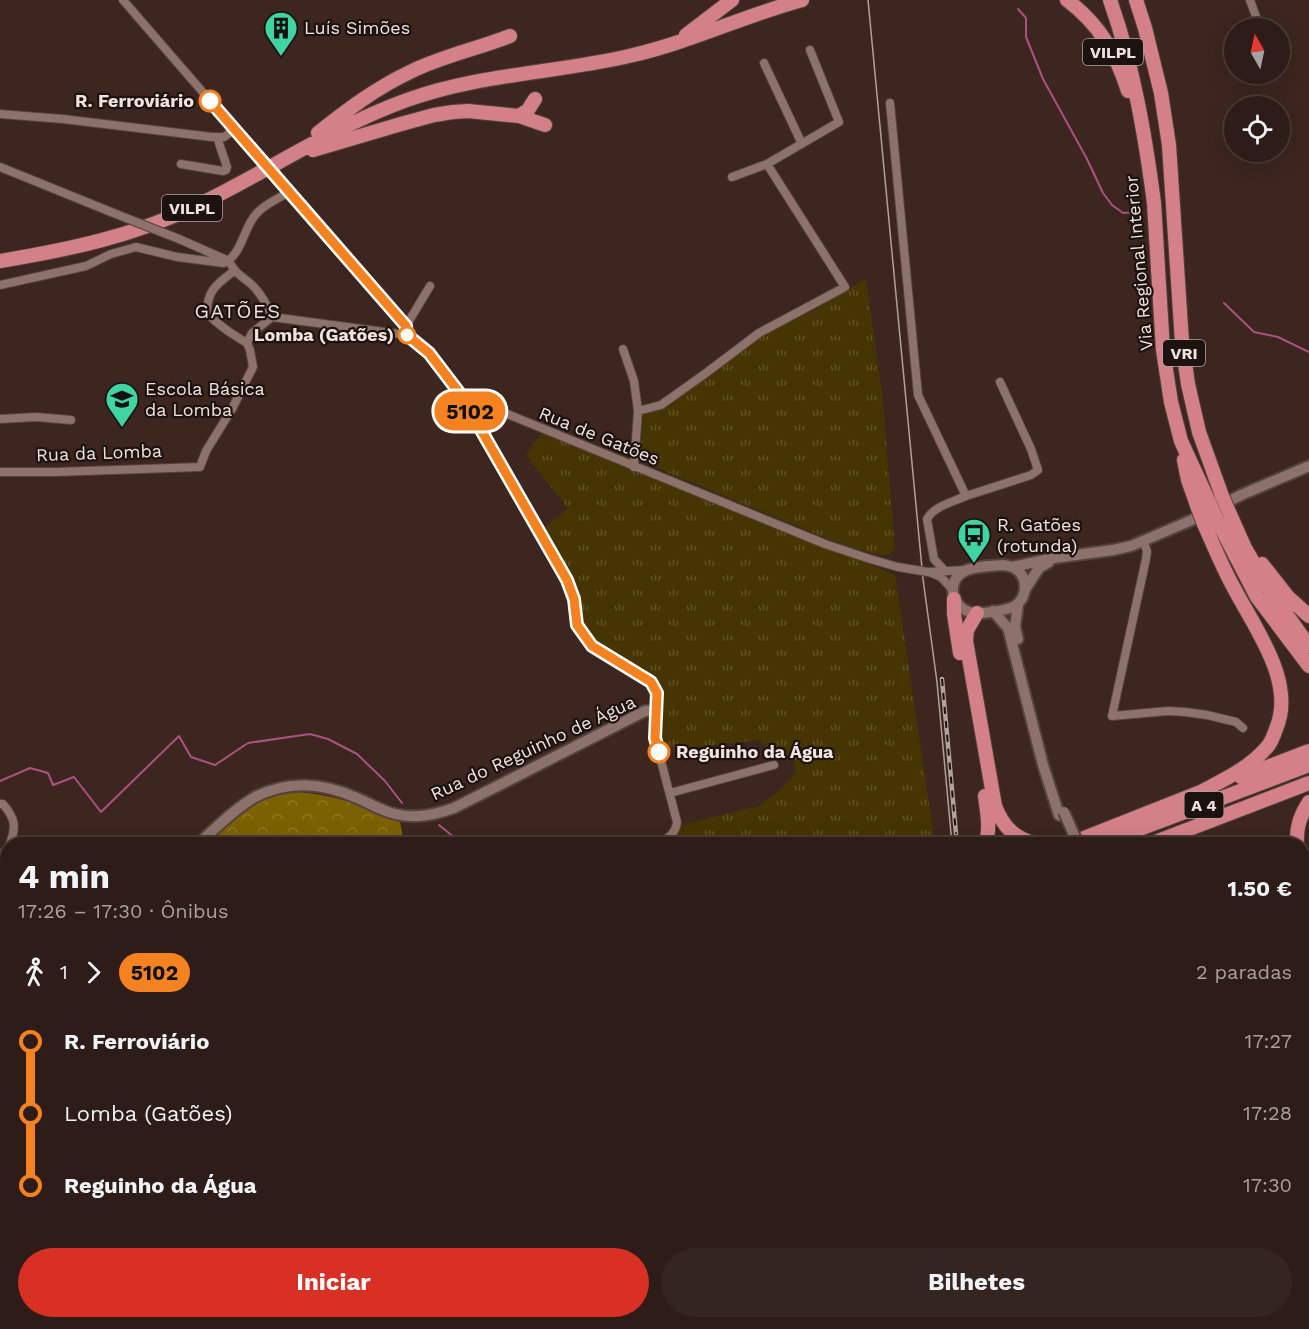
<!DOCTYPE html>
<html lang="pt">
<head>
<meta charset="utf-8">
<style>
	:root { --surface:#2d1c17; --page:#352520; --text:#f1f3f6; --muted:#a7a1a1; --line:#483a36; --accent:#d93025 }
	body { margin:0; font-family:"Work Sans",sans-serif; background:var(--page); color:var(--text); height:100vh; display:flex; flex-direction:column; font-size:22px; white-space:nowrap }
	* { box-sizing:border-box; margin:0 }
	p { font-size:20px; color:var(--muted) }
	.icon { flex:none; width:33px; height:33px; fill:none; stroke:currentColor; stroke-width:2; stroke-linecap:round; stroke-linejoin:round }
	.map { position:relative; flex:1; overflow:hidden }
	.details { position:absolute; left:0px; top:837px; width:1310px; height:492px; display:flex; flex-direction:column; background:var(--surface); border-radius:24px 24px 0 0; box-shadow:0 6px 24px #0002,0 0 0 2px var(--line) }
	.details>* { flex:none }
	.badge { padding:0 12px; border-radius:20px; font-size:21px; line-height:39px }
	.needle { width:39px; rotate:351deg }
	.tools { position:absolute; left:1224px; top:18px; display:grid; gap:12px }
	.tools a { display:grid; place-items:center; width:66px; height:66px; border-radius:50%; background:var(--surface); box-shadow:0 6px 24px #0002,0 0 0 2px var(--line); font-size:30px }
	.map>.badge { position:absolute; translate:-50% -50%; box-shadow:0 0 0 3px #fff }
	.legs { display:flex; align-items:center; gap:9px; height:66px; padding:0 18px; font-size:20px }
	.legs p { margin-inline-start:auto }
	.summary { display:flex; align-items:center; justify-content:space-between; height:102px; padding:0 18px }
	h1 { font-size:33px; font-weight:700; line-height:45px }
	.primary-button { display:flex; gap:12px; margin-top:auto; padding:12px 18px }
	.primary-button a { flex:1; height:69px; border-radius:36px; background:var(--accent); color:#fff; font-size:24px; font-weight:700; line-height:69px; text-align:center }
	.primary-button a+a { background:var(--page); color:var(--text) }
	ul { padding:0 18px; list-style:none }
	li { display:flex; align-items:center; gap:21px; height:72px; font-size:22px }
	li i { display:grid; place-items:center; width:9px; height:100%; margin:0 8px; background:currentColor }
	li i::after { content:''; width:15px; height:15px; margin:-8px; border:4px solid; border-radius:50%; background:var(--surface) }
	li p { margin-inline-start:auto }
	li:first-child i { background:linear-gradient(#0000 50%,currentColor 0) }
	li:last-child i { background:linear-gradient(currentColor 50%,#0000 0) }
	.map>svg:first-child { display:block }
	.grass { fill:url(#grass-tufts) }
	.forest { fill:url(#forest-crowns) }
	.park { fill:#463500 }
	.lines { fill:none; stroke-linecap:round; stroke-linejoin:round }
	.stream { stroke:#ab5283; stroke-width:2 }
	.street-casing { stroke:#54423c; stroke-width:10 }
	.secondary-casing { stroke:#54423c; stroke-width:14 }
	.highway-casing { stroke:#54423c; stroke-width:16 }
	.street { stroke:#8c726a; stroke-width:8 }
	.secondary { stroke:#8c726a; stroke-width:10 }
	.highway { stroke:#d48089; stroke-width:14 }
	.tram { stroke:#b3a19b; stroke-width:1.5 }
	.rail-casing { stroke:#b3a19b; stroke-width:4.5 }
	.rail { stroke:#1c120f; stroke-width:2; stroke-dasharray:7; stroke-linecap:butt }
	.street-bridge-casing { stroke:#54423c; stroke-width:10; stroke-linecap:butt }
	.secondary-bridge-casing { stroke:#54423c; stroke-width:14; stroke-linecap:butt }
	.highway-bridge-casing { stroke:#54423c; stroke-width:16; stroke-linecap:butt }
	.street-bridge { stroke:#8c726a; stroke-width:8 }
	.secondary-bridge { stroke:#8c726a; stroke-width:10 }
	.highway-bridge { stroke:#d48089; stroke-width:14 }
	.line-1-casing { stroke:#fff; stroke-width:14 }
	.line-1 { stroke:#f58220; stroke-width:9 }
	.stop-1-dot { fill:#fff; stroke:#f58220; stroke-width:3 }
	.labels { text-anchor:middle; stroke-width:4.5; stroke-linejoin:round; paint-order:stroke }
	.shield { fill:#1c120f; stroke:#b1a49f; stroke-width:1.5 }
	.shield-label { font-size:16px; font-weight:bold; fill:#f1e2dd }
	.poi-label { font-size:18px; fill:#f1e2dd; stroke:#1c120f; text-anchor:start }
	.stop-label { font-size:18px; font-weight:bold; fill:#f1e2dd; stroke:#1c120f; text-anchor:end }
	.street-label { font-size:18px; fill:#f1e2dd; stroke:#1c120f }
	.neighbourhood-label { font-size:20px; letter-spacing:1.5px; fill:#f1e2dd; stroke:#1c120f }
</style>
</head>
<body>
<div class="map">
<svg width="1309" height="1329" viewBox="0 0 1309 1329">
	<defs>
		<pattern id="grass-tufts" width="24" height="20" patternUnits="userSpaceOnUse" patternTransform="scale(1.5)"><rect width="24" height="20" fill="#463500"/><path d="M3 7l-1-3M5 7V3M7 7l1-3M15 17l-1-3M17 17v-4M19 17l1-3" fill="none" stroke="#615225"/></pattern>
		<pattern id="forest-crowns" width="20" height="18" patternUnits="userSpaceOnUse" patternTransform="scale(1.5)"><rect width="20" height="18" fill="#7c6100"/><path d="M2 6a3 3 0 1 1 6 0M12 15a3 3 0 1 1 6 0" fill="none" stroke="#8f7725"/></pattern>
	</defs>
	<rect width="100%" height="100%" fill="#3c261f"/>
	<path class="grass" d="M866 279 882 393 895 549 888 555H879L845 546 640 461 643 415 663 407 683 392 711 375 713 371 761 336 814 310Z
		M542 432 786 530 895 575 935 844H666L677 835 682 825 759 806 783 788 796 772 793 754 774 761 761 740 661 751 657 736 662 695 655 680 592 641 581 621 577 585 545 527 568 509 526 455Z
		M209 1322H295L294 1329H211Z
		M439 1322H496L490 1329H429Z"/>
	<path class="forest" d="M298 792C318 794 336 797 355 804 370 810 384 818 400 821L404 844H206L242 810 272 796Z
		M584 836 603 837 616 844H461L459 842 462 837 500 844 517 838Z
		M0 912 7 915V1016L0 1013Z"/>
	<path class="park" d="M0 1169 8 1171 7 1204 1 1219 0 1214Z"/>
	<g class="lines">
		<path class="stream" d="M1018 9 1026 18V37L1043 79 1087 159 1103 193 1112 205 1123 213 1136 212
			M1224 303 1254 332 1278 337 1309 352
			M0 781 30 768 48 773 53 785 74 777 101 812 179 736 191 757 215 765 248 743 310 734 328 739 357 754 385 781 402 803
			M439 825 455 838 477 844
			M505 844C539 839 575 838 610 839L614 844"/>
		<defs>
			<path id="street" d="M123 0 252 149
				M1250 0 1260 28
				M764 63 802 144
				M890 103 918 395 966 496C953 502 934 506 927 519L934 559 944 570
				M0 114 63 119 212 137H224L235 129
				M181 164 223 171 226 170 227 167 217 137
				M0 167 111 212
				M732 177 767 164 839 122 810 50
				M281 183 406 326 407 335
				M179 239 229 261C236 276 245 277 255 288 263 297 268 307 272 317
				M234 271C217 284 207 290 207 313 219 326 232 334 247 343
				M0 285 86 266 111 254 136 247 177 257 224 263C243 254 243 227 257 213 265 204 279 198 289 192
				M406 326 430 286
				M623 349 634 381 638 411
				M461 395 825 544 870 559 898 567
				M0 419 36 417 71 420
				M634 467 638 411 661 405 706 373 759 333 845 287 767 164
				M0 472H56L200 467 206 451 232 409 253 367 250 350 247 343 252 333 272 317 407 335 429 353 461 395 568 580 575 599 577 625 592 646 651 682 657 693 655 738 677 822C676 833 668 838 660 844
				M966 496 1031 475 1038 470 1031 449 1000 382
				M1143 540 1147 551 1146 559 1112 716 1168 711 1185 712 1207 715 1236 722 1243 728
				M928 572 966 570
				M929 572 941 577 953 590
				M670 793 774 765
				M0 804H3C16 819 16 827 10 844
				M0 1022 8 1025
				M1302 1087 1308 1103
				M3 1166 8 1153
				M8 1210C0 1232 0 1236 8 1259
				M1046 1322 1050 1329
				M1120 1322 1122 1329
				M306 1329 323 1322
				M418 1329 430 1322
				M860 1329 863 1322
				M982 1329 1007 1322"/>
			<path id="secondary" d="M1004 565C1005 565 1012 567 1013 567 1028 575 1029 596 1015 606 1008 610 983 614 974 613 951 610 944 579 967 570 978 566 992 566 1004 565Z
				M1012 567 1054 558 1113 550 1131 546 1192 520 1241 495 1309 466
				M1026 588 1039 568 1049 562
				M1018 604 1015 627 1018 639
				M993 611 1008 628 1043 765 1059 815
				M198 844C216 828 234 809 255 797 288 780 324 783 357 798 369 803 382 811 395 814 415 819 434 815 454 808L645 711 656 710
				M0 855 8 859
				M1302 1032 1309 1020
				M8 1259C0 1267 4 1275 8 1285
				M23 1322 25 1329
				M203 1322 204 1329
				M629 1329 636 1322"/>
			<path id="highway" d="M1067 0C1099 24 1116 53 1128 91
				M1110 0C1133 65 1145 134 1154 203L1163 350 1171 402 1181 441 1209 502
				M1136 0 1145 28 1161 93 1169 145 1182 342 1188 384 1199 432 1222 496
				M686 35 732 0
				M519 116 528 110 535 99
				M318 133C347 110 376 88 410 72 442 56 477 49 510 36
				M313 150 401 124 434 115 453 112 468 111 519 116 545 125
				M0 261C67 250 134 236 196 206 267 172 332 127 407 100 478 74 556 73 629 56 688 43 743 16 802 0
				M1184 460 1188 480 1198 508
				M1229 512 1245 548 1270 591 1309 646
				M1216 518 1257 597 1309 666
				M1262 564 1288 597 1309 616
				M954 599V614L960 653
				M977 613 967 630 966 641 995 806C1003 827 1015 839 1037 844
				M1241 777 1309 751
				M1197 794C1223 780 1249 769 1268 746 1272 741 1274 735 1276 729 1296 683 1256 630 1235 590 1223 569 1214 546 1204 524
				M985 844C991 829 987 812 985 796
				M1069 844 1203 791
				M1100 844 1309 765
				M1150 844 1309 783
				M1297 844C1296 829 1300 815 1309 802
				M1302 863 1309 875
				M1302 894 1309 897
				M1302 907 1309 910
				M533 1329 539 1322
				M562 1329 567 1322"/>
		</defs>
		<use href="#street" class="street-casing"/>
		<use href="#secondary" class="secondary-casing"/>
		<use href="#highway" class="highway-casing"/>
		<use href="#street" class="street"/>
		<use href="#secondary" class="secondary"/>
		<use href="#highway" class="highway"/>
		<path class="tram" d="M868 0 923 579 937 682 952 844
			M1302 1202 1309 1195
			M919 1329 920 1322
			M1175 1329 1182 1322"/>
		<defs>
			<path id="rail" d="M942 679 956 834"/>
		</defs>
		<use href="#rail" class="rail-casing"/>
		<use href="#rail" class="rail"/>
		<defs>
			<path id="street-bridge" d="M252 149 281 183
				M111 212 179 239
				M898 567 928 572"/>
			<path id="secondary-bridge" d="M1064 812 1078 844"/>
			<path id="highway-bridge" d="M1222 496 1229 512
				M1209 502 1216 518
				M1198 508 1204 524"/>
		</defs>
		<use href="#street-bridge" class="street-bridge-casing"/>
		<use href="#secondary-bridge" class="secondary-bridge-casing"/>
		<use href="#highway-bridge" class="highway-bridge-casing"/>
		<use href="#street-bridge" class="street-bridge"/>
		<use href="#secondary-bridge" class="secondary-bridge"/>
		<use href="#highway-bridge" class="highway-bridge"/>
	</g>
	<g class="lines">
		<defs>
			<path id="line-1" d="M210 101 406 326 407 335 429 353 461 395 567 580 574 599 577 625 592 646 651 682 657 693 655 738 659 752"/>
		</defs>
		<use href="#line-1" class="line-1-casing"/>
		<use href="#line-1" class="line-1"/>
	</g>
	<defs>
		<symbol id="building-pin" viewBox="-11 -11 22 30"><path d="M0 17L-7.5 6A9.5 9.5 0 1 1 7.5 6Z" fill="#3fd4a2" stroke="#1c120f"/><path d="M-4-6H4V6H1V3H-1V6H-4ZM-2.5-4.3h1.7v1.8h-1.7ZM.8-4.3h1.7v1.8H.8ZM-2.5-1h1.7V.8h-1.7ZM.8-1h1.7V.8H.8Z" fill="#111"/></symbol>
		<symbol id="school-pin" viewBox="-11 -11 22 30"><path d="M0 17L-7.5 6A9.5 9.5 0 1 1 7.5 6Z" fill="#3fd4a2" stroke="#1c120f"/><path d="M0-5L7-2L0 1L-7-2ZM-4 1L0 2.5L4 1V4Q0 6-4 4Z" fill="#111"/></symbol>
		<symbol id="bus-pin" viewBox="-11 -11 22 30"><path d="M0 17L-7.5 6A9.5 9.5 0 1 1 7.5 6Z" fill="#3fd4a2" stroke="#1c120f"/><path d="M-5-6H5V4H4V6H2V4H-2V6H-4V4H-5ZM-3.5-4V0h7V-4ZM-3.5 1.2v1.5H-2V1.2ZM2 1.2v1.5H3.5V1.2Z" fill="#111"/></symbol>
	</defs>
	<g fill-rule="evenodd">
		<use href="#building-pin" x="262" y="9" width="38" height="52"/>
		<use href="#school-pin" x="103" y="380" width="38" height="52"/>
		<use href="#bus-pin" x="955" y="516" width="38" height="52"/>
	</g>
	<g class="stop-1-dot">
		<circle cx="210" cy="101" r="10"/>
		<circle cx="407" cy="335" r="8"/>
		<circle cx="659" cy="752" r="10"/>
	</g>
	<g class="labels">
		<g class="shield">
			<rect x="1083" y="39" width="60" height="26" rx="4.5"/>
			<rect x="162" y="195" width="60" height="26" rx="4.5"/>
			<rect x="1163" y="340" width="42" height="26" rx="4.5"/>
			<rect x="1184.5" y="792" width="39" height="26" rx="4.5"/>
		</g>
		<g class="shield-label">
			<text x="1113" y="58">VILPL</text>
			<text x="192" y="214">VILPL</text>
			<text x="1184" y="359">VRI</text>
			<text x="1204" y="811">A 4</text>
		</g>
		<g class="poi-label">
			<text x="304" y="34">Luís Simões</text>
			<text x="145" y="395">Escola Básica<tspan x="145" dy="21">da Lomba</tspan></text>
			<text x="997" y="531">R. Gatões<tspan x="997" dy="21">(rotunda)</tspan></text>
		</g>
		<g class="stop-label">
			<text x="194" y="107">R. Ferroviário</text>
			<text x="394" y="341">Lomba (Gatões)</text>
			<text x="676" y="758" text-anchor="start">Reguinho da Água</text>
		</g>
		<g class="street-label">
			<text transform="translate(1139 263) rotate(-95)" y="6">Via Regional Interior</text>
			<text transform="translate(599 436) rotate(22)" y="6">Rua de Gatões</text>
			<text transform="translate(99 453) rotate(-2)" y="6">Rua da Lomba</text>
			<text transform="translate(533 748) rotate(-25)" y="6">Rua do Reguinho de Água</text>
		</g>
		<g class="neighbourhood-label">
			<text x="238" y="318">GATÕES</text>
		</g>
	</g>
</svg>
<div class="tools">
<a><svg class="needle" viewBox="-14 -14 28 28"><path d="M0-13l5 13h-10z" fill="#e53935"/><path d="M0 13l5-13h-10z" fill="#a7a1a1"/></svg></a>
<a><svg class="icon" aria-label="locate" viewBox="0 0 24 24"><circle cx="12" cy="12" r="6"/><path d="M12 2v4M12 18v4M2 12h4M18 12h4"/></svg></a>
</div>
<b class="badge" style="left:470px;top:411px;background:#f58220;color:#111">5102</b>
<section class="details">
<div class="summary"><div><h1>4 min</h1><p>17:26 – 17:30 · Ônibus</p></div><b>1.50 €</b></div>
<div class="legs"><svg class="icon" aria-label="walk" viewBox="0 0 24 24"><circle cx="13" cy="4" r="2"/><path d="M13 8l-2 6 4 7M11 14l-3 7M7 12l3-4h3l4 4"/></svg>1<svg class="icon" aria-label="forward" viewBox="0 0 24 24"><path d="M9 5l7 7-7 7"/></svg><b class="badge" style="background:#f58220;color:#111">5102</b><p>2 paradas</p></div>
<ul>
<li><i style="color:#f58220"></i><b>R. Ferroviário</b><p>17:27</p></li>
<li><i style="color:#f58220"></i><span>Lomba (Gatões)</span><p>17:28</p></li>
<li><i style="color:#f58220"></i><b>Reguinho da Água</b><p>17:30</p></li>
</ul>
<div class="primary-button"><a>Iniciar</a><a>Bilhetes</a></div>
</section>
</div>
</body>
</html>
